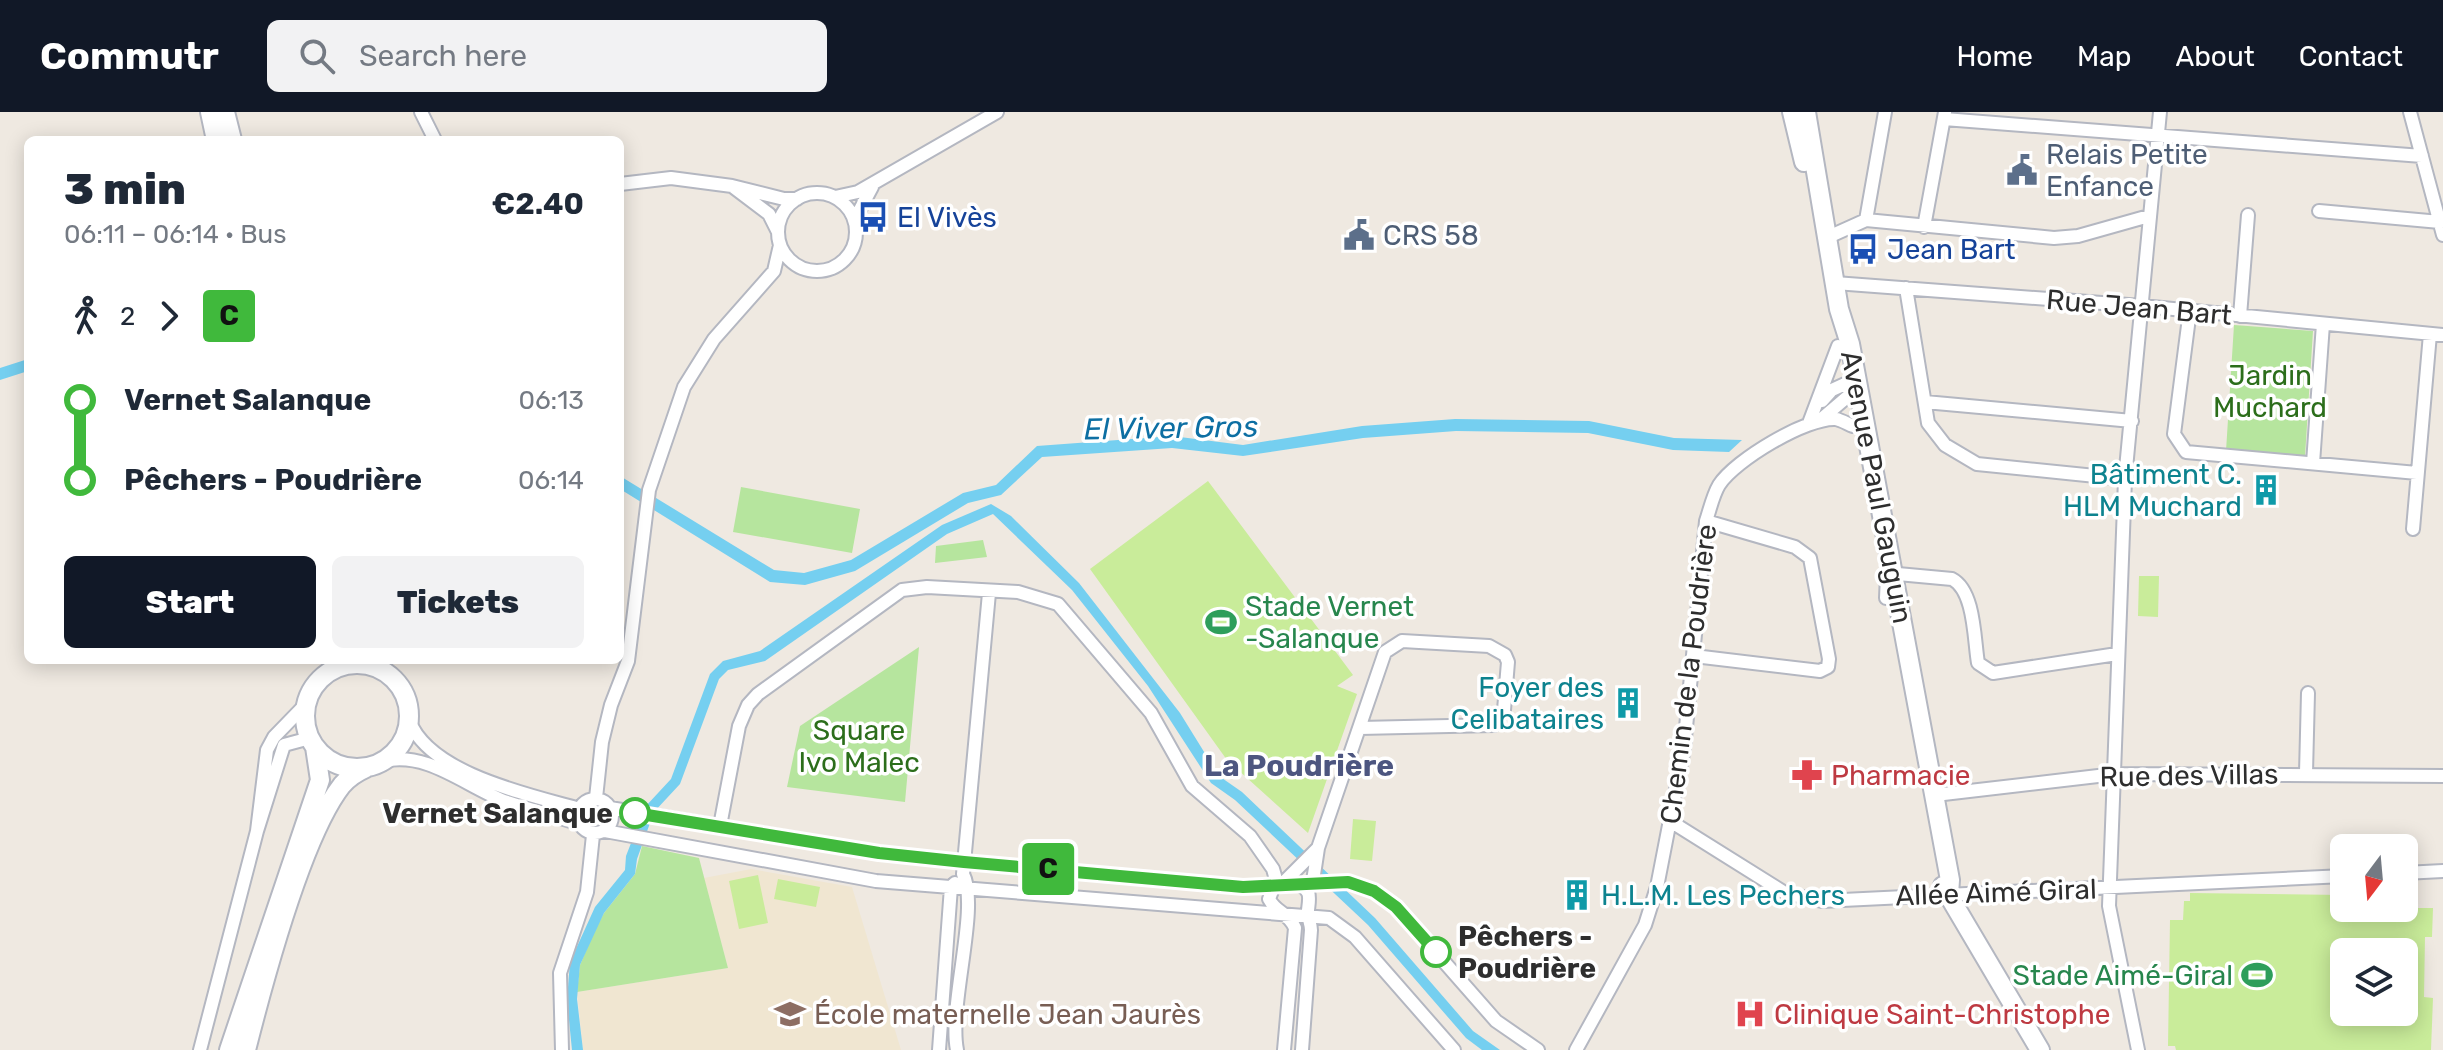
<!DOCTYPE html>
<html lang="en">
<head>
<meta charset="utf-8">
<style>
	:root { --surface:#fff; --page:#f2f2f3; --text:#1f2937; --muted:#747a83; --accent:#111827 }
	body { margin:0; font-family:Rubik,sans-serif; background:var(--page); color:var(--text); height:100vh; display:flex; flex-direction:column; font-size:30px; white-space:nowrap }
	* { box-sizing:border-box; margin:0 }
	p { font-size:26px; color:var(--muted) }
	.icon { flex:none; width:44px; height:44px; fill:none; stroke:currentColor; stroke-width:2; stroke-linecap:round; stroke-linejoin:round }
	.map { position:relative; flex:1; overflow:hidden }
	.drawer { position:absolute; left:24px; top:24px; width:600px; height:528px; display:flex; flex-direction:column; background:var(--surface); border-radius:12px; box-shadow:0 4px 20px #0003 }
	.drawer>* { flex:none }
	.badge { padding:0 16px; border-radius:6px; font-size:28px; line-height:52px }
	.needle { width:52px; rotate:196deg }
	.controls { position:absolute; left:2330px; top:722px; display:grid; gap:16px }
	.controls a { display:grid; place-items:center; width:88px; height:88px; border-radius:12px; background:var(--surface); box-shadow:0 4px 20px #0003; font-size:40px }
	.map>.badge { position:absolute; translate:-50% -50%; box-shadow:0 0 0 4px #fff }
	.legs { display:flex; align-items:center; gap:12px; height:88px; padding:0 40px; font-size:26px }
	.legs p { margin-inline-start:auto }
	.summary { display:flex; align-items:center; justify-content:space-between; height:136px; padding:0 40px }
	h1 { font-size:44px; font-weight:800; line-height:60px }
	.primary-button { display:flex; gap:16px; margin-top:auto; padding:16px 40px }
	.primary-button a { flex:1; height:92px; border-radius:12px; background:var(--accent); color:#fff; font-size:32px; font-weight:800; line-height:92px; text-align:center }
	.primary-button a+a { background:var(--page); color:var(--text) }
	ul { padding:0 40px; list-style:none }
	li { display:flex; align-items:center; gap:28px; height:80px; font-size:30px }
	li i { display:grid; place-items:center; width:12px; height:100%; margin:0 10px; background:currentColor }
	li i::after { content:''; width:20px; height:20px; margin:-10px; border:6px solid; border-radius:50%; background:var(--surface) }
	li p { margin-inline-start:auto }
	li:first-child i { background:linear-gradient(#0000 50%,currentColor 0) }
	li:last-child i { background:linear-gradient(currentColor 50%,#0000 0) }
	header { display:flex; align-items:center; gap:48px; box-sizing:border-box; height:112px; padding:0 40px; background:var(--accent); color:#fff }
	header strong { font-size:38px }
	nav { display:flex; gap:44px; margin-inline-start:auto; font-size:28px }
	.search { width:560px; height:72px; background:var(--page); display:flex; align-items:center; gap:20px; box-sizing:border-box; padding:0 28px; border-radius:12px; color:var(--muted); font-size:30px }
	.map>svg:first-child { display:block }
	.education { fill:#f0e6d1 }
	.green { fill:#b6e59e }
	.pitch { fill:#c9ec9a; fill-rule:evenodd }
	.water { fill:#75cff0 }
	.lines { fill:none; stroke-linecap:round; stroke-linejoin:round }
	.street-casing { stroke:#b4b7c1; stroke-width:16 }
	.secondary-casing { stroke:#b4b7c1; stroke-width:22 }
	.street { stroke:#fff; stroke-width:12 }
	.secondary { stroke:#fff; stroke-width:18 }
	.line-1-casing { stroke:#fff; stroke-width:18 }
	.line-1 { stroke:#40b93c; stroke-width:12 }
	.stop-1-dot { fill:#fff; stroke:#40b93c; stroke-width:4 }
	.labels { text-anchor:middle; stroke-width:7; stroke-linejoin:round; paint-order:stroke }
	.service-label { font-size:28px; fill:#4e5e75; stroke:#fff; text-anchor:start }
	.transit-label { font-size:28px; fill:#164399; stroke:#fff; text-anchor:start }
	.street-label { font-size:28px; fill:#2e2e2e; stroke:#fff }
	.park-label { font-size:28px; fill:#2c6e1b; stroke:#fff }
	.culture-label { font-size:28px; fill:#0d838f; stroke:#fff; text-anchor:end }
	.leisure-label { font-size:28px; fill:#27864d; stroke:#fff; text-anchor:start }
	.health-label { font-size:28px; fill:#be3a42; stroke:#fff; text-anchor:start }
	.stop-label { font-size:28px; font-weight:bold; fill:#2e2e2e; stroke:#fff; text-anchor:end }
	.education-label { font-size:28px; fill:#785e54; stroke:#fff; text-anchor:start }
	.water-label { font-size:30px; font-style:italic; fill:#0d6fa3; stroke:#fff }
	.neighbourhood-label { font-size:30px; font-weight:bold; fill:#4d5680; stroke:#fff }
</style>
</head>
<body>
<header>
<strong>Commutr</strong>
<div class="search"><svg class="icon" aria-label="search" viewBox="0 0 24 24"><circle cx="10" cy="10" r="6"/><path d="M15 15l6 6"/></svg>Search here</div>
<nav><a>Home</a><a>Map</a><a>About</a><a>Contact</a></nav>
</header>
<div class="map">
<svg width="2443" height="938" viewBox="0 0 2443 938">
	<rect width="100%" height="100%" fill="#efe9e1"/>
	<path class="education" d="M751 757 852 775 901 938H583L577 880 728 856 704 766Z"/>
	<path class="green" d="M2234 213 2313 219 2305 344 2226 339Z
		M741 375 860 397 852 441 733 420Z
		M983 428 987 445 935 451 936 434Z
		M919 535 905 690 787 675 800 614Z
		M642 734 699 746 728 856 577 880 580 853 594 820 604 801 635 762Z"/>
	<path class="pitch" d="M1208 369 1353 563 1337 574 1357 582 1308 721 1227 648 1090 457Z
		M2139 464H2159L2158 505 2138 504Z
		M1353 707 1376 709 1372 749 1350 747Z
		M758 763 768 811 739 817 729 769Z
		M778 767 820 775 816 795 774 787Z
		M2190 781 2344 783V796H2433L2432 825H2425L2424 885 2433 886 2431 938H2176L2175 934H2168L2170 808H2183L2184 789H2190ZM2404 840V900H2344V840Z"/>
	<path class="water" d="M28 247V259L0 268V256Z
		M1455 307 1589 309 1674 326 1742 328 1729 340 1673 338 1588 321 1456 319 1363 326 1243 344 1172 336 1042 345 1001 383 968 391 855 459 805 473 770 470 620 377V364L774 458 804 461 851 448 963 381 996 373 1037 334 1172 324 1243 333 1362 314Z
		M991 392 1011 404 1079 471 1180 601 1219 664 1242 680 1375 806 1473 919 1500 938H1482L1466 926 1368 813 1235 688 1211 671 1148 574 1072 478 993 402 947 422 765 549 728 558 719 567 680 672 654 700 637 747 635 762 604 801 580 853 577 887 583 938H572L567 888 570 850 595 795 625 758 626 744 645 695 671 667 710 562 723 549 760 539 942 413Z"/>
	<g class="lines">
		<defs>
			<path id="street" d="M421 0 435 28
				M2410 0 2443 123
				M1944 7 2422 44
				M620 72 671 66 732 74
				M778 120a39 39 0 1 1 78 0a39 39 0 1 1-78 0Z
				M835 85 858 80 997 0
				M2319 99 2440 110
				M855 107 872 75
				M1866 108 2054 126 2078 124 2149 104
				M1866 108 1885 0
				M1924 115 1945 0
				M778 120 769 102 732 74 784 87H797
				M1826 126 1866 108
				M1835 171 2142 194 2443 223
				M1906 176 1928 311 1945 333 1977 352 2125 367
				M2190 198 2174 322 2186 340 2417 361
				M2240 204 2248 103
				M1822 289 1832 278 1845 272 1853 280
				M1925 290 2132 309
				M1819 309 1853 280
				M1809 311 1838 234
				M2313 351 2323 212
				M2413 417 2430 222
				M1887 461 1952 467C1975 479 1974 528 1978 551L1993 561 2117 542
				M1886 486 1887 463
				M1694 544 1820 559 1828 555 1829 547 1810 446 1795 435 1706 409
				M307 591 274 625 267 638 257 719 284 633 310 626
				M409 608C429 662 530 683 580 697
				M384 649C429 639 466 675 507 690 531 698 556 704 580 712
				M2306 661 2308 581
				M1935 683 2115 662 2443 664
				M596 686 602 630 611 593 628 549 649 378 684 275 714 227 774 159 780 133
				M578 704a17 17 0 1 1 34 0a17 17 0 1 1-34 0Z
				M610 696 879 741 964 750 1243 775 1348 770 1374 779 1396 795 1496 909 1538 938
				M1670 709 1785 781 1822 789 2344 764
				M720 714 739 614 748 593 758 582 902 478 927 475 1018 480 1058 492 1151 601 1192 674 1250 724 1273 757 1277 771
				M605 719 876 769 1329 806 1355 825 1454 938
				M2404 761 2443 759
				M1313 769 1318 736 1385 540 1402 529 1489 534 1505 543 1508 550 1504 598 1494 613 1360 616
				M1284 770 1318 736
				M1297 770C1311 780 1310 782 1308 798 1307 805 1311 811 1311 818L1302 938
				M1275 771 1269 787C1275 800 1289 801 1295 816L1284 938
				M200 938 257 719
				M562 938 560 861 587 780 593 723
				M939 938 951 775 955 771
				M957 938C948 893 980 795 963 762L989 481
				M1576 938 1645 813 1657 775 1684 636 1706 409C1710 397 1713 383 1719 373 1735 348 1807 305 1836 307 1841 308 1848 312 1853 314
				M2138 938 2109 794 2125 367 2160 0"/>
			<path id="secondary" d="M210 0 216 28
				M225 0 232 28
				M1792 0 1804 50
				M1806 0 1839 197 1850 232 1950 768 1949 782
				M305 604a52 52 0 1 1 104 0a52 52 0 1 1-104 0Z
				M1943 774 2040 938
				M229 938 320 668 315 635
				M246 938C263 871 301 725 342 673 349 665 357 660 366 656"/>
		</defs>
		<use href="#street" class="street-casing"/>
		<use href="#secondary" class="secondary-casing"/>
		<use href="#street" class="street"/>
		<use href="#secondary" class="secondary"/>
	</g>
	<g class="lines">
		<defs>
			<path id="line-1" d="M635 701 879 741 964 750 1243 775 1348 770 1374 779 1396 795 1436 840"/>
		</defs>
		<use href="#line-1" class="line-1-casing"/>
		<use href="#line-1" class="line-1"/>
	</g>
	<defs>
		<symbol id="civic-bare" viewBox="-9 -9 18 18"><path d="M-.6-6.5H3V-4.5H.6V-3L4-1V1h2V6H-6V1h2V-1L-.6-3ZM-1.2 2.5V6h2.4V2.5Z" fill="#5c6f8a" stroke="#fff" stroke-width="2.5" paint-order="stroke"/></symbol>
		<symbol id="bus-bare" viewBox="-9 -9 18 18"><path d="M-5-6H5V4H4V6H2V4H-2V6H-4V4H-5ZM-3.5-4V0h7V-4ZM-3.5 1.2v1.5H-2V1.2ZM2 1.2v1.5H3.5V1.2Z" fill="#1a4fb4" stroke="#fff" stroke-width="2.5" paint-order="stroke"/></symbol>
		<symbol id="building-bare" viewBox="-9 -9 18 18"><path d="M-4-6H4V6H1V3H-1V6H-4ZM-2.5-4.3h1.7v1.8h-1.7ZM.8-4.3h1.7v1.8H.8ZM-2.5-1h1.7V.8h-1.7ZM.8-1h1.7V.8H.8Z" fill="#0f9aa8" stroke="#fff" stroke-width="2.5" paint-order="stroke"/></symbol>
		<symbol id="stadium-bare" viewBox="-9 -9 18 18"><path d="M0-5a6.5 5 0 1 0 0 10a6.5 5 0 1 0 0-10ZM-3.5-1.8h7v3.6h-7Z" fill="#2e9e5b" stroke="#fff" stroke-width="2.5" paint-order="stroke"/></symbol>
		<symbol id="pharmacy-bare" viewBox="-9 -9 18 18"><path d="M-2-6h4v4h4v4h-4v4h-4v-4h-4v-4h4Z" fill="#e0444e" stroke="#fff" stroke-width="2.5" paint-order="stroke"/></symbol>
		<symbol id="school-bare" viewBox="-9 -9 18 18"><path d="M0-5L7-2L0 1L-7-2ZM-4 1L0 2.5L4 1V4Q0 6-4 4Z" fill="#8d6e63" stroke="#fff" stroke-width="2.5" paint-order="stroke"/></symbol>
		<symbol id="hospital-bare" viewBox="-9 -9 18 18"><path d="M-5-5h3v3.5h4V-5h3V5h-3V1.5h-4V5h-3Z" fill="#e0444e" stroke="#fff" stroke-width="2.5" paint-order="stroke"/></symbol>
	</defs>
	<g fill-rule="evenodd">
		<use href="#civic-bare" x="2000" y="36" width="44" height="44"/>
		<use href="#bus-bare" x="851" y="83" width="44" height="44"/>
		<use href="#civic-bare" x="1337" y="101" width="44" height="44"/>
		<use href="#bus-bare" x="1841" y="115" width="44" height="44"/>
		<use href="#building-bare" x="2244" y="356" width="44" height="44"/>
		<use href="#stadium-bare" x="1199" y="488" width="44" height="44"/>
		<use href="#building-bare" x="1606" y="569" width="44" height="44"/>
		<use href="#pharmacy-bare" x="1785" y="641" width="44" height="44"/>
		<use href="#building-bare" x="1555" y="761" width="44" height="44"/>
		<use href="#stadium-bare" x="2235" y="841" width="44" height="44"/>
		<use href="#school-bare" x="768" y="880" width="44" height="44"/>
		<use href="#hospital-bare" x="1728" y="880" width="44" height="44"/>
	</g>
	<g class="stop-1-dot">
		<circle cx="635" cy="701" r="14"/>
		<circle cx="1436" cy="840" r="14"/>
	</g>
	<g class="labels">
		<g class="service-label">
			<text x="2046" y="52">Relais Petite<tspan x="2046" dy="32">Enfance</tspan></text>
			<text x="1383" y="133">CRS 58</text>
		</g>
		<g class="transit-label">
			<text x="897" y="115">El Vivès</text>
			<text x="1887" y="147">Jean Bart</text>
		</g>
		<g class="street-label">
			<text transform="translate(2139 195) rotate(5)" y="10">Rue Jean Bart</text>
			<text transform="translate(1877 375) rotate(79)" y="10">Avenue Paul Gauguin</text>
			<text transform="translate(1688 562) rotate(-83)" y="10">Chemin de la Poudrière</text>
			<text transform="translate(2189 663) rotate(-1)" y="10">Rue des Villas</text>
			<text transform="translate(1996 780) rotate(-2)" y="10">Allée Aimé Giral</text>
		</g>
		<g class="park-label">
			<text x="2270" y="273">Jardin<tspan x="2270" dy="32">Muchard</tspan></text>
			<text x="859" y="628">Square<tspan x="859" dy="32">Ivo Malec</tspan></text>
		</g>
		<g class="culture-label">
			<text x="2242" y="372">Bâtiment C.<tspan x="2242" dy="32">HLM Muchard</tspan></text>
			<text x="1604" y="585">Foyer des<tspan x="1604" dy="32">Celibataires</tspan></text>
			<text x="1601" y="793" text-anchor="start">H.L.M. Les Pechers</text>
		</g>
		<g class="leisure-label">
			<text x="1245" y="504">Stade Vernet<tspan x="1245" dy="32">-Salanque</tspan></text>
			<text x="2233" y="873" text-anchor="end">Stade Aimé-Giral</text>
		</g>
		<g class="health-label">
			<text x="1831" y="673">Pharmacie</text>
			<text x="1774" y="912">Clinique Saint-Christophe</text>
		</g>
		<g class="stop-label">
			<text x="613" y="711">Vernet Salanque</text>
			<text x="1458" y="834" text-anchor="start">Pêchers -<tspan x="1458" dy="32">Poudrière</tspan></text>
		</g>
		<g class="education-label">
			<text x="814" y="912">École maternelle Jean Jaurès</text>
		</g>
		<g class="water-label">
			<text transform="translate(1171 316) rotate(-1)" y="10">El Viver Gros</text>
		</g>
		<g class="neighbourhood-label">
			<text x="1299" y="664">La Poudrière</text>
		</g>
	</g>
</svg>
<div class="controls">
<a><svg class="needle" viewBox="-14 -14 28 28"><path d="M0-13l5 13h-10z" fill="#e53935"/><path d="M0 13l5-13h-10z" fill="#747a83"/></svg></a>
<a><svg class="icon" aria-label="layers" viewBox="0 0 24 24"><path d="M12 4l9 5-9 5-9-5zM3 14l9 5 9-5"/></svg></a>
</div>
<b class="badge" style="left:1048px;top:757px;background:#40b93c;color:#111">C</b>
<section class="drawer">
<div class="summary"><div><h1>3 min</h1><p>06:11 – 06:14 · Bus</p></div><b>€2.40</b></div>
<div class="legs"><svg class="icon" aria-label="walk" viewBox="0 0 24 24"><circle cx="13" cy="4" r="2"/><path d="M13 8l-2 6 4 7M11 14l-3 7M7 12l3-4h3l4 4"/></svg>2<svg class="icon" aria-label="forward" viewBox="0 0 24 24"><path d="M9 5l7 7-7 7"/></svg><b class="badge" style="background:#40b93c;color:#111">C</b></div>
<ul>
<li><i style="color:#40b93c"></i><b>Vernet Salanque</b><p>06:13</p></li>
<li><i style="color:#40b93c"></i><b>Pêchers - Poudrière</b><p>06:14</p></li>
</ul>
<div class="primary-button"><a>Start</a><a>Tickets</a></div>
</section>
</div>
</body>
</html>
